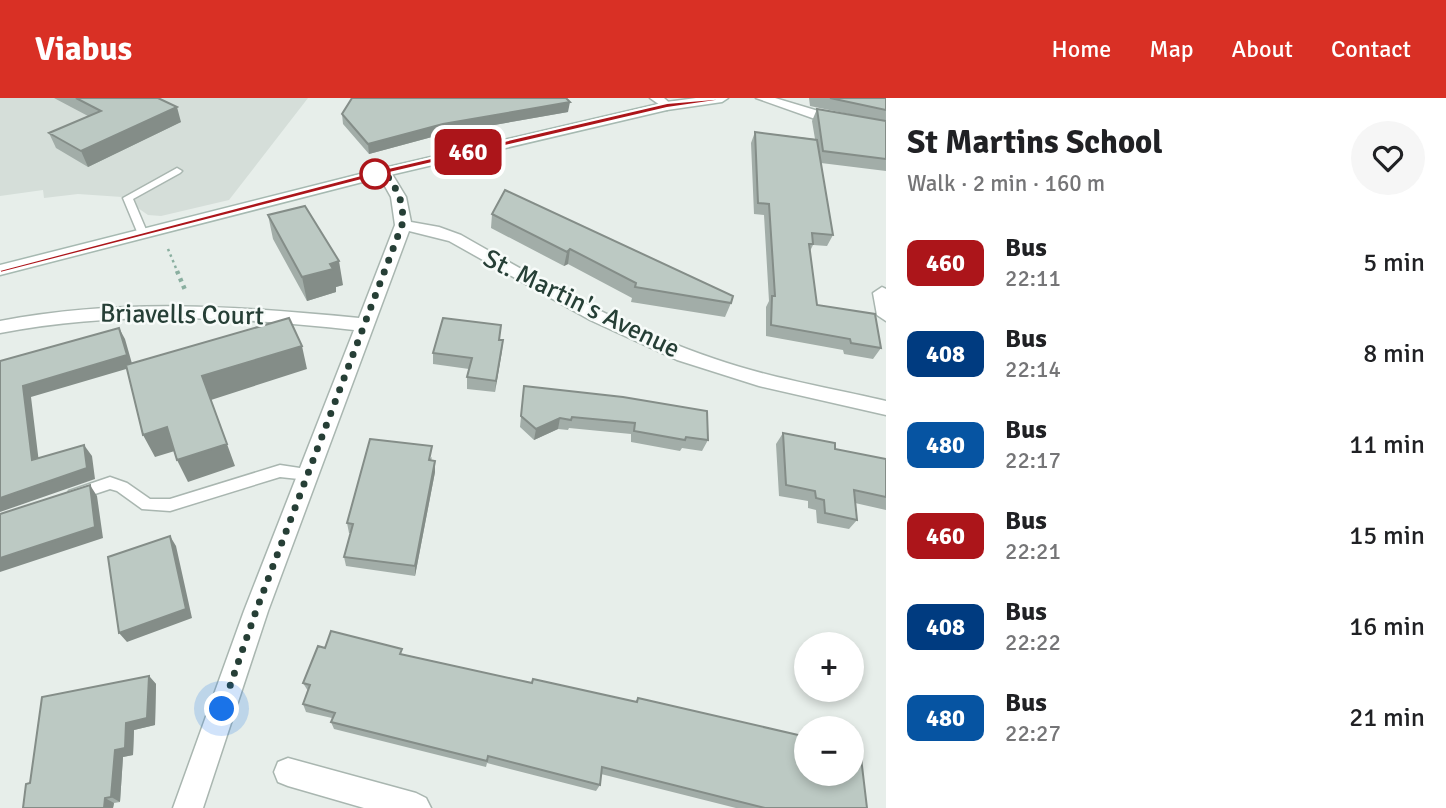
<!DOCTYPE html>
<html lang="en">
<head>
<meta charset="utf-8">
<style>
	:root { --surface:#fff; --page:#f6f6f6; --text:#202124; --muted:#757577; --accent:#d93025 }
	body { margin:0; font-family:Signika,sans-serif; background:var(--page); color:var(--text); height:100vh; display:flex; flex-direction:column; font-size:26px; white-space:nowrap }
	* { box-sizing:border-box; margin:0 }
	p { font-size:23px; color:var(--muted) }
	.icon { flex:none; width:38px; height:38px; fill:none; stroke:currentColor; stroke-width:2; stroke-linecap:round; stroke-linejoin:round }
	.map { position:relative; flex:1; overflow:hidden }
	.details { display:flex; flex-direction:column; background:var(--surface); width:560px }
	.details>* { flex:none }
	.badge { padding:0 14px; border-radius:10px; font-size:24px; line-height:46px }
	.buttons { position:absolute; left:794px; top:534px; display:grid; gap:14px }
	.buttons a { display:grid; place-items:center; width:70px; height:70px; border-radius:50%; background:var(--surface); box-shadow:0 4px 10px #0003; font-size:35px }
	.you { position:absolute; width:35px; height:35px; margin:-18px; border:5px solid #fff; border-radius:50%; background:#1a73e8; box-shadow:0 0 0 10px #1a73e833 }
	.map>.badge { position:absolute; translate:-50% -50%; box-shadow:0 0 0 4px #fff }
	.round { display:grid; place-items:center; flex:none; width:74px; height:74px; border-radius:37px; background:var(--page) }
	.headline { display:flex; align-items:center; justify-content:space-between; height:119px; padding:0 21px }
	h1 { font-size:33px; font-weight:700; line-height:52px }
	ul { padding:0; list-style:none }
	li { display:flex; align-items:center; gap:21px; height:91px; padding:0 21px }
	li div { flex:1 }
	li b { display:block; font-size:26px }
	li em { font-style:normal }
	li .badge { min-width:77px; font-weight:700; text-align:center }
	header { display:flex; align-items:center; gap:42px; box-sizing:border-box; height:98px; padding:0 35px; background:var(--accent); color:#fff }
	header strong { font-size:33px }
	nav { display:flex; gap:38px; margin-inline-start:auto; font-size:24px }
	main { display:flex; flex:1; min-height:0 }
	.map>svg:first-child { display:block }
	.built { fill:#d5ded9 }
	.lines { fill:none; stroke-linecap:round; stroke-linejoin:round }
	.lane-casing { stroke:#a9b6b0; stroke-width:3 }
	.street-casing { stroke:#a9b6b0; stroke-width:3 }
	.secondary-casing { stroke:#a6b9b1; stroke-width:3 }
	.path-far1 { stroke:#8aafa0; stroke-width:2.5; stroke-dasharray:2.5 3.5; stroke-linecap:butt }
	.path { stroke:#8aafa0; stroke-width:4.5; stroke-dasharray:3.5 4.5; stroke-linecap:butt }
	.lane { fill:#fff; fill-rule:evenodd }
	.street { fill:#fff; fill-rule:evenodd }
	.secondary { fill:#fff; fill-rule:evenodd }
	.wall { fill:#a2ada8 }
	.shaded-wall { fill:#848d88 }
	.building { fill:#bcc9c3; stroke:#848d88; stroke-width:2 }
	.line { fill:#ac151a; stroke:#fff; stroke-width:2 }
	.walk { stroke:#263f36; stroke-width:7; stroke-dasharray:0 12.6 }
	.stop-dot { fill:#fff; stroke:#ac151a; stroke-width:3.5 }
	.labels { text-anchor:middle; stroke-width:5; stroke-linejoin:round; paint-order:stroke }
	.street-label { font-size:26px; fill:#263f36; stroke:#f7fbf9 }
</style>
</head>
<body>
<header>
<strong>Viabus</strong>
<nav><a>Home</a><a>Map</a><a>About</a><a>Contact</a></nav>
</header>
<main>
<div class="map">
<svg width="886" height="710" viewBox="0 0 886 710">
	<rect width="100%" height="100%" fill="#e7eeea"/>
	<path class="built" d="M0 0H308L229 102 161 118 148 117 122 99 78 96 44 100 43 92 0 98Z"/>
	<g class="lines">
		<defs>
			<path id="lane" d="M177 70 182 73 180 75 133 101 147 134 146 136H138L123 100Z
				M280 367 313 372 315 376 313 380 308 382 280 379 170 413 142 411 117 393 110 391 74 403 69 401 67 397 69 393 110 379 127 385 150 401H170Z"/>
			<path id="street" d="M650 0H664L673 8 667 12Z
				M756 0H775L825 15 886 25V33L818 22Z
				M384 70 389 71 406 99 411 124 439 129 461 137C542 183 625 231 715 261 770 280 829 290 886 303V317L759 288 677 262 590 222 449 143 409 133 268 513 203 710H173L244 513 354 232C235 219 119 212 0 235V223C120 200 238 208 359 220L395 127 391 99 377 74Z
				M882 189 886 191V223L877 217 873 195Z
				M288 660 416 695 426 700 431 710H364L288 688 278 684 274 674 278 664Z"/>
			<path id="secondary" d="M696 0H728L722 4 667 12 386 78 0 177V167L384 70 667 4Z"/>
		</defs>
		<use href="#lane" class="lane-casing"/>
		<use href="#street" class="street-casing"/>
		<use href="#secondary" class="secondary-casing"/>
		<path class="path-far1" d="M168 151 178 175"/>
		<path class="path" d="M177 173 185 192"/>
		<use href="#lane" class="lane"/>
		<use href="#street" class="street"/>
		<use href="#secondary" class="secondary"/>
	</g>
	<path class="wall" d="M54 0H158L181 24 88 69 56 50 49 35 88 18Z
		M809 0H886V73L821 65 833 137 827 148 813 147 810 153 817 207 881 250 873 261 844 256 843 252 766 238V209L769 203 764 117 754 116 751 45 755 34 815 41 812 23 817 11 863 19 810 8Z
		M568 14 443 36 369 56 343 26 342 16Z
		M492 116 731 205 725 219 631 204 632 200 568 166 564 168 491 130Z
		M268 117 343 187 336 189V194L307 203 273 141Z
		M500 242H503L495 294 467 291V279L469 271 433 266V255Z
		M524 288 708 342 702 353 682 350 680 353 631 344V336L569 330 568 332 558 331 534 342 520 329Z
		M783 335 835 351 886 361V412L855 405 857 422 849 431 817 425 816 412 808 410V403L779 398 776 346Z
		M432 359 431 363 435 374 415 478 346 468 344 459 351 435H349L347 425Z
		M325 550 402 556 531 585 635 604 638 600 867 710H736L601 676 600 687 596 693 487 665 486 669 334 631 331 624 332 620 306 614 303 606 308 593 303 585Z
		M149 578 156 586 155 627 134 632 133 657 123 659 120 704 114 705 113 710H23L30 685Z"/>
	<path class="shaded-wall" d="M570 4 568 14 443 36 369 56 368 46 443 26Z
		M177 9 181 24 88 69 81 53Z
		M570 151 568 166 564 168 567 154Z
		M339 163 343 187 336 189V194L307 203 302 179 330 166Z
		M119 230 125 241 133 269 31 299 40 373 32 362 23 288Z
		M503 242 502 253 495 294 496 283Z
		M302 248 307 271 211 302 235 368 188 384 177 362 202 278Z
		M560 320 558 331 534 342 536 331Z
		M167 329 178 352 155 359 143 337Z
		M84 347 92 358 95 381 0 414V400Z
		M435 363V374L415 478V468Z
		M90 387 97 398 103 440 0 474V460Z
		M170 438 176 448 192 520 127 544 119 535Z
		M149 578 156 586 155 627 134 632 133 657 123 659 120 704 111 699 115 652 126 625Z
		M105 700 114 705 113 710H104Z"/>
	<path class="building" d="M76 0H158L177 9 81 53 49 35 101 13Z
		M352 0H566L570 4 443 26 368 46 342 16Z
		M830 0H886V12Z
		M817 11 886 23V61L823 53Z
		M755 34 817 42 833 137 812 135 813 146H809L817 207 875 216 881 250 851 245 850 241 771 227 772 198H775L769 106 758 105Z
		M505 92 733 198 731 205 635 189 636 185 570 151 567 154 492 116Z
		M305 108 339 163 330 166 333 171 302 179 268 117Z
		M289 220 302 248 202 278 227 346 177 362 167 329 143 337 126 267Z
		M443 220 501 227 499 242H503L496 283 467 279 472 260 433 255Z
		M119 230 127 257 23 288 32 362 84 347 87 370 0 400V263Z
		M524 288 623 299 707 313 708 342 686 339 685 342 634 333 635 325 572 319 571 322 560 320 536 331 521 318Z
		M783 335 835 345V351L886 361V399L854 392 857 422 825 415 824 402 816 400 815 393 786 387Z
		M370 341 432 348 429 362 435 363 415 468 344 459 353 426 347 425Z
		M90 387 95 429 0 460V416Z
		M170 438 186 511 119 535 108 459Z
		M331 533 402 551 400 556 532 585 533 581 637 604 638 600 807 639V676H852V649L860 651 867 710H765L602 669 600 687 488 658 487 663 331 624 335 615 303 606 310 587 303 585 318 548 325 550Z
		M149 578 147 620 126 625 125 650 115 652 111 699 105 700 104 710H23L26 686 30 685 42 599Z"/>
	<path class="line" d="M722 2 667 10 385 76 0 175V172L384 71 667 5 725 0Z"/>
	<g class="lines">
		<path class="walk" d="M222 611 256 513 402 127C405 105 397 90 384 74L375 76"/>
	</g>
	<circle class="stop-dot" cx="375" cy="76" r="14"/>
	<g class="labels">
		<g class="street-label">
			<text transform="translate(582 205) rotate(26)" y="9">St. Martin's Avenue</text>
			<text transform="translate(182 216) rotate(1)" y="9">Briavells Court</text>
		</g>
	</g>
</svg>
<div class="buttons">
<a>+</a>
<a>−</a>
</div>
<div class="you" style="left:222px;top:611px"></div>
<b class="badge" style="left:468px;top:54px;background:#ac151a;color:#fff">460</b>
</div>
<section class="details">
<div class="headline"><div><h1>St Martins School</h1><p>Walk · 2 min · 160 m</p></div><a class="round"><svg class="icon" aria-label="heart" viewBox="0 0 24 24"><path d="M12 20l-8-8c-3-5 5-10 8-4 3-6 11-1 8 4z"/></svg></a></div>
<ul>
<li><span class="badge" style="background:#ac151a;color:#fff">460</span><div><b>Bus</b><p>22:11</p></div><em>5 min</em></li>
<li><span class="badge" style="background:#003b80;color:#fff">408</span><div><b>Bus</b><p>22:14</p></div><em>8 min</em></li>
<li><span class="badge" style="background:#0654a2;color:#fff">480</span><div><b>Bus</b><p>22:17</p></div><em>11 min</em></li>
<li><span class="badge" style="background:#ac151a;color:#fff">460</span><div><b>Bus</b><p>22:21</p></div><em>15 min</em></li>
<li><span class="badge" style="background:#003b80;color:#fff">408</span><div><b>Bus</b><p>22:22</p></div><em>16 min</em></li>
<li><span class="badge" style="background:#0654a2;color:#fff">480</span><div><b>Bus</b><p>22:27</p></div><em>21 min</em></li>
</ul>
</section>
</main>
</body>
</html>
